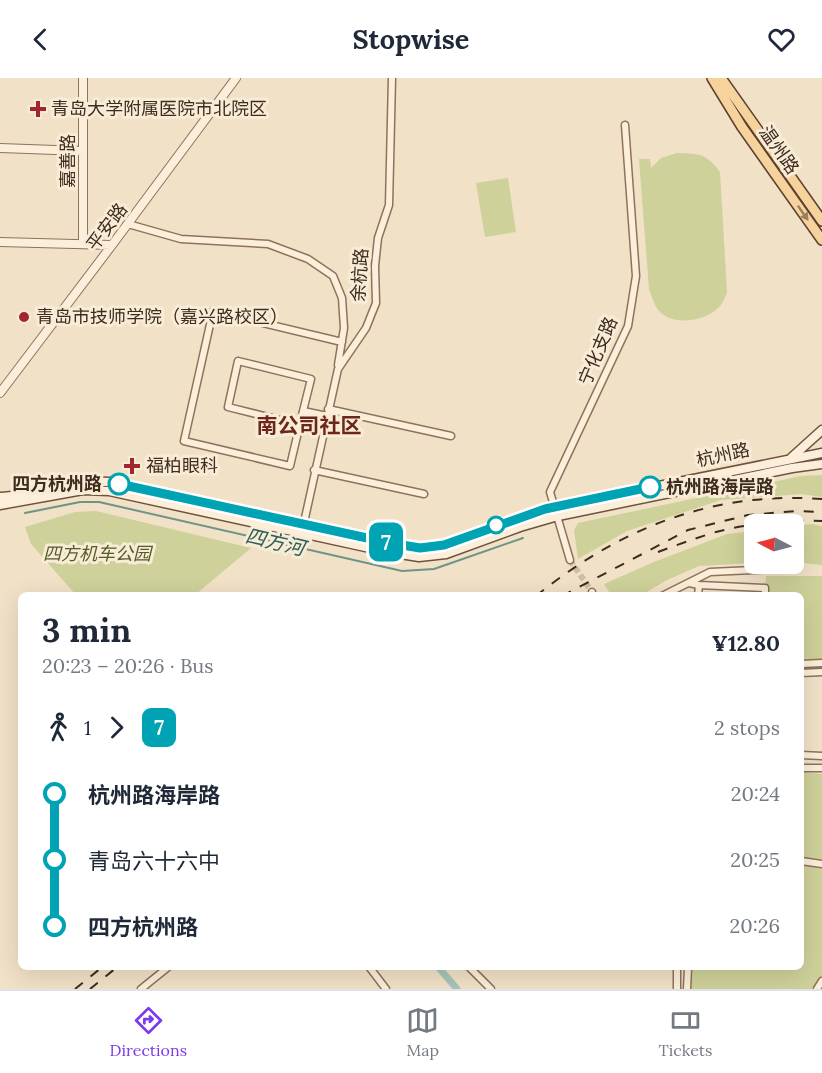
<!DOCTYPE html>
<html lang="en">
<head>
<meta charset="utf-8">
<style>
	:root { --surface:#fff; --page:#f2f2f3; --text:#1f2937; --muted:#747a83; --line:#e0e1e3; --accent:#7c3aed }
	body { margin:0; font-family:Lora,"Noto Sans SC",serif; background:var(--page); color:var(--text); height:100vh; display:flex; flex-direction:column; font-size:22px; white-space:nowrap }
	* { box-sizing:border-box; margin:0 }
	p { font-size:20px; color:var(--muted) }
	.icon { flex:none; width:33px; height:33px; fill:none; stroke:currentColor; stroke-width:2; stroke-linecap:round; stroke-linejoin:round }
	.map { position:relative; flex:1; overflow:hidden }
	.drawer { position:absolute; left:18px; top:514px; width:786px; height:378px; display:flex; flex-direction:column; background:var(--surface); border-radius:9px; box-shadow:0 6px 24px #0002 }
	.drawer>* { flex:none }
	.badge { padding:0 12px; border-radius:9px; font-size:21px; line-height:39px }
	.needle { width:39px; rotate:276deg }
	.fabs { position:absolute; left:744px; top:436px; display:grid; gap:12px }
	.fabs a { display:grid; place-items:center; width:60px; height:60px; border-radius:9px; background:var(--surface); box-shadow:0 6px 24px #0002; font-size:30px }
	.map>.badge { position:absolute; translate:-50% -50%; box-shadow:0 0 0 3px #fff }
	.legs { display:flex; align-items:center; gap:9px; height:66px; padding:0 24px; font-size:20px }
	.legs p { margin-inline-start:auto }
	.summary { display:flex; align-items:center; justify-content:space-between; height:102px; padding:0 24px }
	h1 { font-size:33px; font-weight:700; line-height:45px }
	ul { padding:0 24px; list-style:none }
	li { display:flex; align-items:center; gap:21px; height:66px; font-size:22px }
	li i { display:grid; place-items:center; width:9px; height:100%; margin:0 8px; background:currentColor }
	li i::after { content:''; width:15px; height:15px; margin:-8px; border:4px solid; border-radius:50%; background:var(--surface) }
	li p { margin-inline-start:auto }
	li:first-child i { background:linear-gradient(#0000 50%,currentColor 0) }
	li:last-child i { background:linear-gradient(currentColor 50%,#0000 0) }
	header { display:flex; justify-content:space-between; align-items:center; height:78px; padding:0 24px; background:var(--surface); font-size:27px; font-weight:700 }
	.dock { display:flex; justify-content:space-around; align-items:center; height:84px; border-top:2px solid var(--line); background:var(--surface); font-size:16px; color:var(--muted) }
	.dock a { display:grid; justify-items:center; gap:3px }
	.dock .selected { color:var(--accent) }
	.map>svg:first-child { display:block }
	.green { fill:#ced199 }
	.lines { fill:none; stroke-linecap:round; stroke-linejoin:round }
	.stream { stroke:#6e9488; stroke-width:2 }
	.canal { stroke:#a8c5ba; stroke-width:7 }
	.minor-tunnel { stroke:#cdbda5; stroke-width:6; stroke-dasharray:6 3; stroke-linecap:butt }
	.minor-casing { stroke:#8f725a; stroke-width:9 }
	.tertiary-casing { stroke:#8f725a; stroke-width:10 }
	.secondary-casing { stroke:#70533d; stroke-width:11 }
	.primary-casing { stroke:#5c402f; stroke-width:12 }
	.minor { stroke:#fbefdb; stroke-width:6 }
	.tertiary { stroke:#fbefdb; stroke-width:8 }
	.secondary { stroke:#fbefdb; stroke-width:8 }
	.primary { stroke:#f6d39d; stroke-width:9 }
	.rail { stroke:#3e2c1f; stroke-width:2; stroke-dasharray:10 10; stroke-linecap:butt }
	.oneway { fill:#9a805e }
	.line-1-casing { stroke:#fff; stroke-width:14 }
	.line-1 { stroke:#00a3b4; stroke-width:9 }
	.poi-dot { fill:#a22630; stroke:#f8ecd7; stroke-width:2 }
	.stop-1-dot { fill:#fff; stroke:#00a3b4; stroke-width:3 }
	.labels { text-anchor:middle; stroke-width:6; stroke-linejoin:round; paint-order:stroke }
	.poi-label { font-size:18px; fill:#3e2c1f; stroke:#f8ecd7; text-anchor:start }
	.street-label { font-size:18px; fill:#3e2c1f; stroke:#f8ecd7 }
	.stop-label { font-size:18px; font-weight:bold; fill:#3e2c1f; stroke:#f8ecd7; text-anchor:end }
	.park-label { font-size:18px; font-style:italic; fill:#525c24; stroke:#f8ecd7 }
	.water-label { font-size:20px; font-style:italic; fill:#2d5e58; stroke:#f8ecd7 }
	.quarter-label { font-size:21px; font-weight:bold; fill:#6d261b; stroke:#f8ecd7 }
</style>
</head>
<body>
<header><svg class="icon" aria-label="back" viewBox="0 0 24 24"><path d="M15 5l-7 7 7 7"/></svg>Stopwise<svg class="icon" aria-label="heart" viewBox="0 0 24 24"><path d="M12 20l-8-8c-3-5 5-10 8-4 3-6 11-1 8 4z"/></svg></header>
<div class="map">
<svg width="822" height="911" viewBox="0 0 822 911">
	<rect width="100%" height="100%" fill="#f1e1c7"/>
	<path class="green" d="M677 75C700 76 706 75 720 94L727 215C725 219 723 225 720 228 707 243 674 249 659 233 654 227 652 219 649 211L639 81H650L651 90 661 80Z
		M508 100 516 154 485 159 476 105Z
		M822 397V419L801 416 721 422 627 453 578 481 574 452 578 445 801 398Z
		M96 433 251 470 195 517H76L31 466 25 449 75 434Z
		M811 446 822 448V487L794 484V448Z
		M754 453V485L699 488 665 503 642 517H611L604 506 654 484 727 456Z
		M766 498H822V588H801V518H765Z
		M801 694 822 696V900L815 911H685V890H801Z"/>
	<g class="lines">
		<path class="stream" d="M25 435 80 424H99L402 493 434 491 523 460"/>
		<path class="canal" d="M439 890 457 911"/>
		<path class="minor-tunnel" d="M570 482 592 514"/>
		<defs>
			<path id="minor" d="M128 146 181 161 268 166 308 181 333 198 342 220 344 250 338 287
				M328 331 451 358
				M327 338 303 333 290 388 184 363 213 233 342 264
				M300 347 228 329 238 283 311 301 303 333
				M314 392 424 416
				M303 449 338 291 366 250 376 225 375 188 378 160 389 127 392 0
				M570 482 550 414 628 248 636 198 625 47
				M689 505 699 507 765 510V518
				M592 514 593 518
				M662 518 710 494 794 490
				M698 518 699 507
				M801 586 822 585
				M801 595 822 594
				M801 677 822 678
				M801 690H822
				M801 783 822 786
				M370 890 386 911
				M470 890 491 911
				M141 911 167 890
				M677 911V890
				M687 911 688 890
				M817 911 822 903"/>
			<path id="tertiary" d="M0 70 83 73
				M0 164 112 167
				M83 166V0
				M0 315 112 167 236 0"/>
			<path id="secondary" d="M791 380 822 352
				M0 419C38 417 72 401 110 404L390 465 420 470 444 467 517 440 555 429 822 375
				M0 427 83 412 109 413 388 474 419 479 446 476 520 449 558 438 792 390 822 386"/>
			<path id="primary" d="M712 0 742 49 822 162
				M721 0 822 143"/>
		</defs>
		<use href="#minor" class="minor-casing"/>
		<use href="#tertiary" class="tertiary-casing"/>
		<use href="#secondary" class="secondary-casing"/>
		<use href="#primary" class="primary-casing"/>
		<use href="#minor" class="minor"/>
		<use href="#tertiary" class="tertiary"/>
		<use href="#secondary" class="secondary"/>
		<use href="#primary" class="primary"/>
		<path class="rail" d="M658 474C677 467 696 460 716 454 750 445 787 442 822 443
			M536 518C620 450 713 413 822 421
			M562 518 688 452 748 437 796 433 822 434
			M75 911 101 890
			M90 911 116 890"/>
	</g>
	<defs><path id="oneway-solid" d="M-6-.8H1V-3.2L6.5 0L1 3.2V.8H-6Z" transform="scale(1.5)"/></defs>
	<use class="oneway" href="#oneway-solid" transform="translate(803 135) rotate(55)"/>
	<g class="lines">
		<defs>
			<path id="line-1" d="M119 406 390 465 420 470 444 467 545 431 650 409"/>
		</defs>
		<use href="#line-1" class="line-1-casing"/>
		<use href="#line-1" class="line-1"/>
	</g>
	<g class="poi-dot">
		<path d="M35 22h6v6h6v6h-6v6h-6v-6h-6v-6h6z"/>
		<circle cx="24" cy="239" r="6"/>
		<path d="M129 379h6v6h6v6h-6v6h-6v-6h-6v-6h6z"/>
	</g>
	<g class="stop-1-dot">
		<circle cx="119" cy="406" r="10"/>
		<circle cx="650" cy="409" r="10"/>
		<circle cx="496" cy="447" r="8"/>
	</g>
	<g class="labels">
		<g class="poi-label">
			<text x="51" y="37">青岛大学附属医院市北院区</text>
			<text x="36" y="245">青岛市技师学院（嘉兴路校区）</text>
			<text x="146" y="394">福柏眼科</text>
		</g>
		<g class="street-label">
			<text transform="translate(779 72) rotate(55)" y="6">温州路</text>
			<text transform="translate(68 83) rotate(-90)" y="6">嘉善路</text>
			<text transform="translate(107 149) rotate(-53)" y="6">平安路</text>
			<text transform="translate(360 197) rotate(-86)" y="6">余杭路</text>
			<text transform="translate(598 273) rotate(-67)" y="6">宁化支路</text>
			<text transform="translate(723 377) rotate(-12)" y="6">杭州路</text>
		</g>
		<g class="stop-label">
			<text x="102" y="412">四方杭州路</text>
			<text x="666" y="415" text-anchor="start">杭州路海岸路</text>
		</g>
		<g class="park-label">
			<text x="97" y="482">四方机车公园</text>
		</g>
		<g class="water-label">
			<text transform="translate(275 464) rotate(13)" y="7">四方河</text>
		</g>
		<g class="quarter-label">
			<text x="309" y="355">南公司社区</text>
		</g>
	</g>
</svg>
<div class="fabs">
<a><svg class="needle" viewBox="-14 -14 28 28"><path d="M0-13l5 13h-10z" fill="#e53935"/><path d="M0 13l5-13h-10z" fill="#747a83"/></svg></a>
</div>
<b class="badge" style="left:386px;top:464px;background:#00a3b4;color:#fff">7</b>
<section class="drawer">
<div class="summary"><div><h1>3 min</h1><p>20:23 – 20:26 · Bus</p></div><b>¥12.80</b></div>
<div class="legs"><svg class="icon" aria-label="walk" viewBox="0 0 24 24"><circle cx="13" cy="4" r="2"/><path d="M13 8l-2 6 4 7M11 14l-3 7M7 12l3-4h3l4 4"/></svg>1<svg class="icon" aria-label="forward" viewBox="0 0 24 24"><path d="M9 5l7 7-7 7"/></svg><b class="badge" style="background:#00a3b4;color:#fff">7</b><p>2 stops</p></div>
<ul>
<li><i style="color:#00a3b4"></i><b>杭州路海岸路</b><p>20:24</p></li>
<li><i style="color:#00a3b4"></i><span>青岛六十六中</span><p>20:25</p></li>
<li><i style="color:#00a3b4"></i><b>四方杭州路</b><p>20:26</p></li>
</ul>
</section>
</div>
<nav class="dock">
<a class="selected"><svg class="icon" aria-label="directions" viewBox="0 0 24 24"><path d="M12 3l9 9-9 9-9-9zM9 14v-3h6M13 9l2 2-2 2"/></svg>Directions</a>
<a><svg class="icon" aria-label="map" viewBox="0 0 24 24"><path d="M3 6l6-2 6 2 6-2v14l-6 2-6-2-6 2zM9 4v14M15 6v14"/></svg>Map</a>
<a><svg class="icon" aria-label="tickets" viewBox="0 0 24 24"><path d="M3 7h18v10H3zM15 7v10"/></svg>Tickets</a>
</nav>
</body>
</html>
